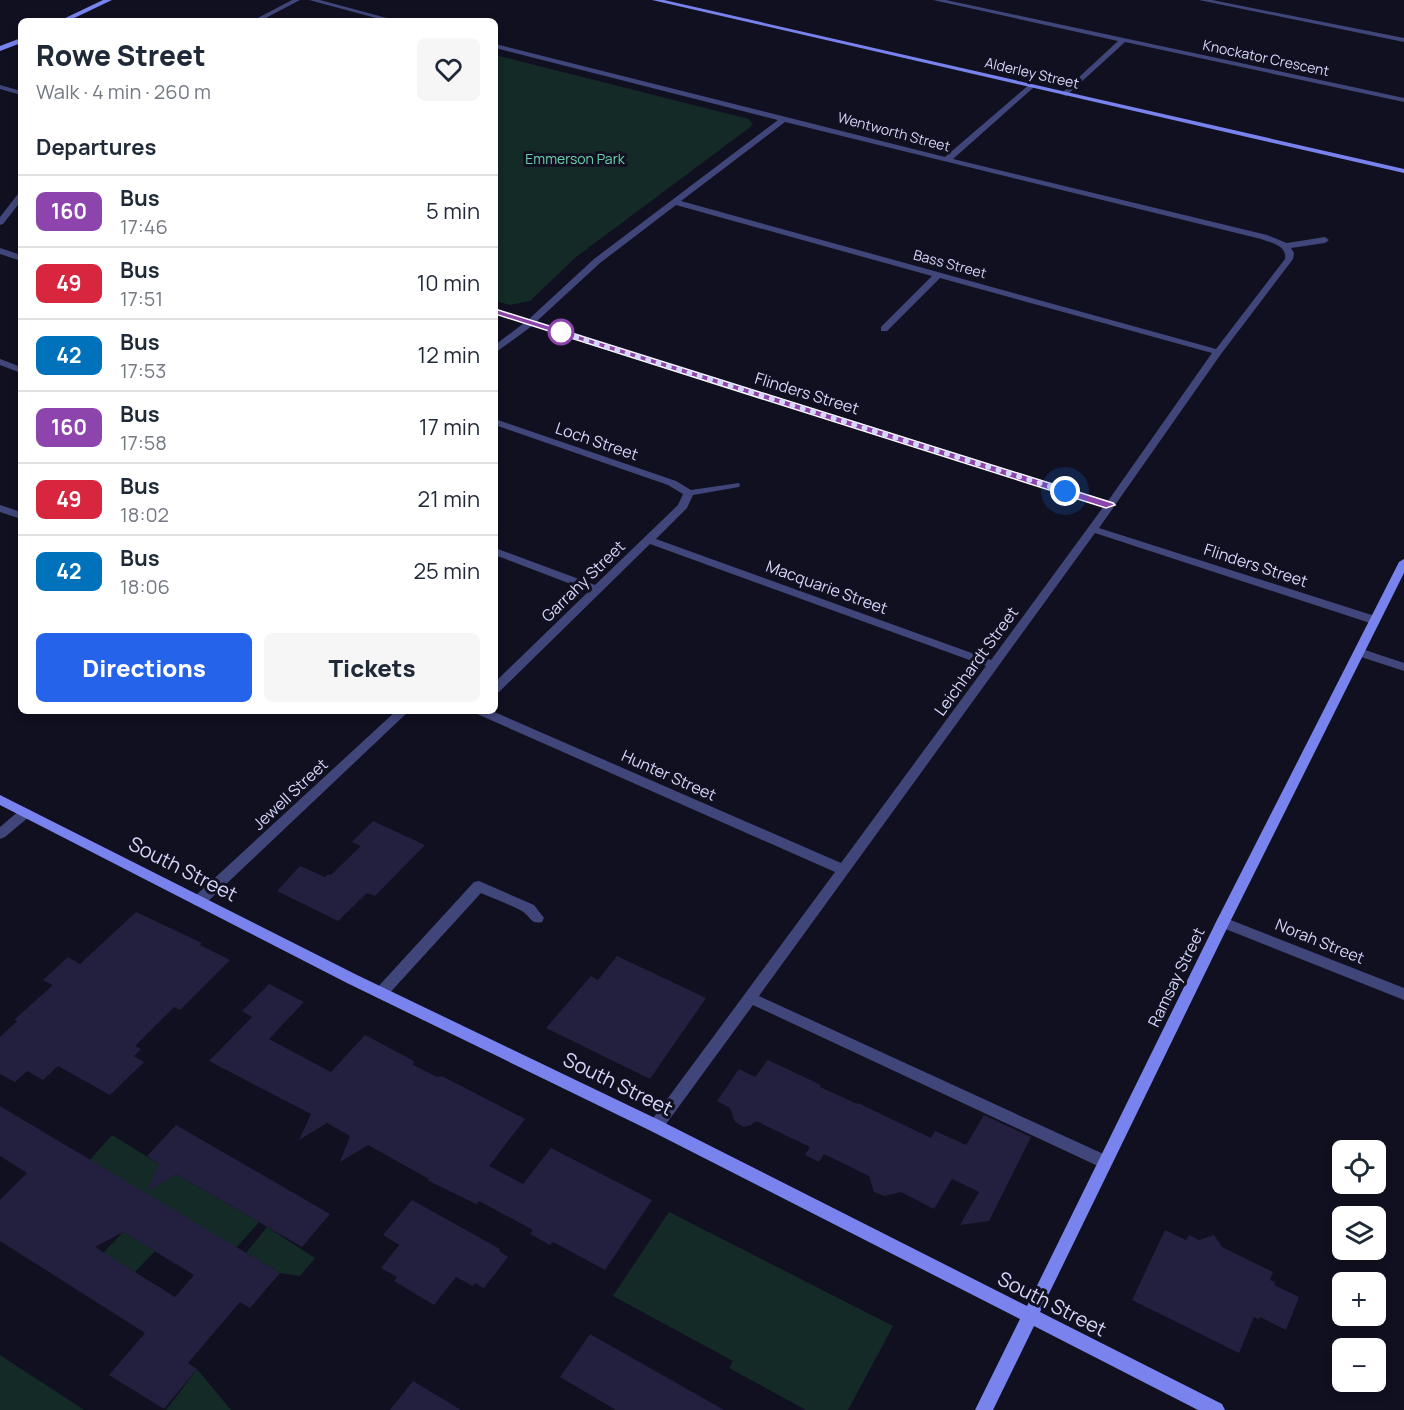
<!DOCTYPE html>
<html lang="en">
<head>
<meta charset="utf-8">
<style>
	:root { --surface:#fff; --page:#f6f6f7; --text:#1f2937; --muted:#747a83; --line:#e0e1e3; --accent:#2563eb }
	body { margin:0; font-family:Manrope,sans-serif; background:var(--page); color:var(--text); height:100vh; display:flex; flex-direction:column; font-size:22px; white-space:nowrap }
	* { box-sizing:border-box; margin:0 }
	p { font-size:20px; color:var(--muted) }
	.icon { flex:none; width:33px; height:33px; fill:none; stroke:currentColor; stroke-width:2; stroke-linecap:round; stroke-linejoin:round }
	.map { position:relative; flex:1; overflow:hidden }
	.side { position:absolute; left:18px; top:18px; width:480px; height:696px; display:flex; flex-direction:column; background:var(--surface); border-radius:9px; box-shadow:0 3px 9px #0003 }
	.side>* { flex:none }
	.badge { padding:0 12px; border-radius:9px; font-size:21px; line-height:39px }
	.tools { position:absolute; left:1332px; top:1140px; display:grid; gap:12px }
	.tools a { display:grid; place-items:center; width:54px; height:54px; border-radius:9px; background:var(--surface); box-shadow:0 3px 9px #0003; font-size:30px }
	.you { position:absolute; width:30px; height:30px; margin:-15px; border:4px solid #fff; border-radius:50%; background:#1a73e8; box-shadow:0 0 0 9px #1a73e833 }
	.map>.badge { position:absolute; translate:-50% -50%; box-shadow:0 0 0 3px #fff }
	h2 { padding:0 18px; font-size:22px; line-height:54px }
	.round { display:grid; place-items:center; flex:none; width:63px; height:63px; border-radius:9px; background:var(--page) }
	.overview { display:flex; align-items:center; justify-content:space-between; height:102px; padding:0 18px }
	h1 { font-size:28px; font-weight:800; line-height:45px }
	.button { display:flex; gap:12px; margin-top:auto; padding:12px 18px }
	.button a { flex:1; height:69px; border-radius:9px; background:var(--accent); color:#fff; font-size:24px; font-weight:800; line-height:69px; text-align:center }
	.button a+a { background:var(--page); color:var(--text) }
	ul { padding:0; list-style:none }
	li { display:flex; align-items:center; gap:18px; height:72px; padding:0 18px; border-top:2px solid var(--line) }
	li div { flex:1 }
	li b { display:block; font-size:22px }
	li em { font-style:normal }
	li .badge { min-width:66px; font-weight:700; text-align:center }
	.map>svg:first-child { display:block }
	.green { fill:#142a27 }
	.building { fill:#221f3f; fill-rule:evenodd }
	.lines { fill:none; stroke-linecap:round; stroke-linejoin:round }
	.street { fill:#41467a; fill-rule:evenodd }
	.secondary { fill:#7883ee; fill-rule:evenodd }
	.line { fill:#8e44ad; stroke:#fff; stroke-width:1.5 }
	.walk { stroke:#d6d6fa; stroke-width:6; stroke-dasharray:0 10.8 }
	.stop-dot { fill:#fff; stroke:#8e44ad; stroke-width:3 }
	.labels { text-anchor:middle; stroke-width:6; stroke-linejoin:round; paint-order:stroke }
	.far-street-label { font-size:14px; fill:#d6d6fa; stroke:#111021 }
	.far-park-label { font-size:14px; fill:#6bd1ab; stroke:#111021 }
	.street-label { font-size:16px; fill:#d6d6fa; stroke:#111021 }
	.near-street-label { font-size:20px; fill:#d6d6fa; stroke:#111021 }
</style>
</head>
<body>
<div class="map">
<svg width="1404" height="1410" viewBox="0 0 1404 1410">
	<rect width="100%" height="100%" fill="#111021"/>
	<path class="green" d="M495 55 749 119 753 125 576 257 530 301 510 305 495 301Z
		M112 1135 159 1164 161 1183 176 1174 259 1222 237 1247 67 1186Z
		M669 1212 893 1326 848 1410H806L729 1368 733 1361 613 1296Z
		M267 1227 315 1258 300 1276 280 1273 246 1253Z
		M123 1232 155 1251 135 1272 103 1253Z
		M0 1355 84 1410H0Z
		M197 1369 231 1410H166Z"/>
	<path class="building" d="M373 821 425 845 375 896 367 893 338 921 277 891 300 866 325 877 328 874 331 875 361 846 352 842Z
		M136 912 202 943 200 945 230 960 180 1010 174 1007 135 1046 141 1049 134 1056 144 1062 110 1095 58 1066 43 1080 27 1071 15 1082 0 1074V1037L17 1021 14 1020 53 985 43 980 68 957 80 964Z
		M617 956 706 998 650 1079 546 1028 591 976 598 980Z
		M269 984 304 1002 269 1039 331 1072 365 1035 414 1061 413 1065 437 1077 442 1076 525 1119 489 1166 523 1184 551 1148 652 1200 605 1270 553 1242 550 1245 530 1234 533 1230 479 1201 476 1204 427 1180 429 1179 368 1145 340 1162 350 1136 327 1123 299 1140 311 1114 209 1061 252 1017 242 1011Z
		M768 1060 821 1085 820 1087 857 1104 858 1103 931 1138 935 1131 966 1145 984 1115 1031 1137 989 1221 960 1225 979 1192 952 1179 934 1209 901 1192 884 1196 874 1192 869 1176 824 1154 819 1162 805 1155 810 1147 756 1121 751 1125 744 1127 735 1122 730 1108 717 1101 739 1069 755 1077Z
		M0 1106 280 1273 250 1308 240 1302 188 1363 197 1369 164 1409 109 1375 145 1333 0 1241V1200L27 1173 0 1156ZM123 1232 194 1275 175 1297 95 1247Z
		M176 1125 292 1192 330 1214 302 1247 176 1174 147 1192 159 1164 147 1156Z
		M412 1200 500 1249 499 1251 508 1257 484 1288 475 1283 473 1286 456 1277 434 1305 394 1281 397 1277 381 1268 399 1245 383 1235Z
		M1165 1230 1186 1240 1189 1235 1199 1240 1214 1235 1222 1247 1273 1272 1270 1280 1275 1282 1274 1285 1299 1297 1286 1330 1260 1317 1259 1320 1254 1317 1239 1353 1132 1300Z
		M590 1334 724 1410H616L560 1377Z
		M413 1381 461 1410H390Z"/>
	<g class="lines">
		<path class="street" d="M292 0H300L260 21H252Z
			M309 0H320L398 21H387Z
			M933 0H946L1404 98V102L1125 42 1066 96 1062 94 1063 92 1118 41Z
			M1199 0H1212L1404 38V42Z
			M495 44 945 157 1030 84 1034 86 1033 88 953 159 1267 235 1287 243 1325 237 1329 240 1325 243 1291 248 1294 253 1293 259 1221 354 1099 528 1378 617 1380 620 1378 623H1370L1095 533 759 996 1110 1157 1113 1162 1110 1167 1105 1169 1100 1167 753 1005 661 1131 656 1132 651 1131 648 1126 651 1121 835 872 477 714 475 711H492L841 863 986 666 650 544 499 692 495 693V682L589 591 495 555V548L595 585 678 505 683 494 668 485 495 425V419L676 481 691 490 739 483 740 485 739 487 693 495 687 508 656 539 991 660 1104 506 532 326 495 353V345L524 323 495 314V308L529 319 594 259 778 120 495 48ZM785 122 1261 239C1271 243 1287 245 1285 259L1216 349 681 201ZM676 205 932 276 881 327V331H887L940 278 1212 353 1108 501 537 321 600 263Z
			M0 85 21 91V95L0 89Z
			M18 194H21V201L3 224 0 225V217Z
			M0 248 21 255V261L0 254Z
			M0 359 21 367V373L0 365Z
			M0 505 21 512V519L0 512Z
			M1359 648 1404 663V671L1355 655 1353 652Z
			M396 711H409L204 905H194L192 901 194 897Z
			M25 808 30 810 31 813 30 816 5 837 0 839V827L20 810Z
			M479 881 534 905 544 918 542 922C531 925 530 916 522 911 509 904 494 899 481 893L386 997 381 999 376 997 374 993 376 989 474 882Z
			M1223 917 1404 988V1000L1218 926 1216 922 1218 918Z"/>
		<path class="secondary" d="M103 0H112L68 21H59Z
			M652 0H664L1404 169V173Z
			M21 38V43L0 51V46Z
			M1404 559V573L1230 922 1040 1312 1222 1404 1225 1410H1198L1034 1326 993 1410H975L1020 1319 651 1131 347 983 0 805V795L357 975 661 1121 1027 1306 1216 922 1399 562Z"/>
	</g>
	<path class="line" d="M495 309 1113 503 1115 505 1106 508 492 313 491 311Z"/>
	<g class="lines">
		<path class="walk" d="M561 332 553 330 1065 491"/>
	</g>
	<circle class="stop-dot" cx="561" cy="332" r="12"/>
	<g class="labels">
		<g class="far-street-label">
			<text transform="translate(1266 58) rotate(12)" y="5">Knockator Crescent</text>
			<text transform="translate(1032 73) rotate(13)" y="5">Alderley Street</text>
			<text transform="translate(894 132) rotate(15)" y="5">Wentworth Street</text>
			<text transform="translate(950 264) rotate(15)" y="5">Bass Street</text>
		</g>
		<g class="far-park-label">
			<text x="575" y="164">Emmerson Park</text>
		</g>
		<g class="street-label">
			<text transform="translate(807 393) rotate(17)" y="6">Flinders Street</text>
			<text transform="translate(597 441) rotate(19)" y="6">Loch Street</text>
			<text transform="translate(1256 565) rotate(18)" y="6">Flinders Street</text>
			<text transform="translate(583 581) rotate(-44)" y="6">Garrahy Street</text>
			<text transform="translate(827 587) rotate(20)" y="6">Macquarie Street</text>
			<text transform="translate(976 661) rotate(-54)" y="6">Leichhardt Street</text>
			<text transform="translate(669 775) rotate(24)" y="6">Hunter Street</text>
			<text transform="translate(290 794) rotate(-43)" y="6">Jewell Street</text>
			<text transform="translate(1320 941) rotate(22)" y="6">Norah Street</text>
			<text transform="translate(1176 977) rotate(-64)" y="6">Ramsay Street</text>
		</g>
		<g class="near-street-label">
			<text transform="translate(183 869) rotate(27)" y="7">South Street</text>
			<text transform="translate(618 1084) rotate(26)" y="7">South Street</text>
			<text transform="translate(1052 1304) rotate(27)" y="7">South Street</text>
		</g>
	</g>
</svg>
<div class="tools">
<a><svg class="icon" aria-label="locate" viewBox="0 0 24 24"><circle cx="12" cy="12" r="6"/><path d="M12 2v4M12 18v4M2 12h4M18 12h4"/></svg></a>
<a><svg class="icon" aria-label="layers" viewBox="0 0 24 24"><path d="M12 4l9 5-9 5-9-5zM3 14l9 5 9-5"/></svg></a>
<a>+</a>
<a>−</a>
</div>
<div class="you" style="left:1065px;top:491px"></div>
<section class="side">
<div class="overview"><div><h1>Rowe Street</h1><p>Walk · 4 min · 260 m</p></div><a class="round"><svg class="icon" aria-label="heart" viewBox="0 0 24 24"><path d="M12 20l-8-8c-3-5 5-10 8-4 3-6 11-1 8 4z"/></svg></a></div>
<h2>Departures</h2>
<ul>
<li><span class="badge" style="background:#8e44ad;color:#fff">160</span><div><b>Bus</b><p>17:46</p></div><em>5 min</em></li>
<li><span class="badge" style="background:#d7263d;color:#fff">49</span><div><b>Bus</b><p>17:51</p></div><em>10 min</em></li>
<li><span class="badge" style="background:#0072bc;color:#fff">42</span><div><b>Bus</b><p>17:53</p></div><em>12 min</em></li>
<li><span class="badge" style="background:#8e44ad;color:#fff">160</span><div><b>Bus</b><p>17:58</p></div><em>17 min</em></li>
<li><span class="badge" style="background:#d7263d;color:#fff">49</span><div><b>Bus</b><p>18:02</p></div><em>21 min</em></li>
<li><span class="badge" style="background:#0072bc;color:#fff">42</span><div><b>Bus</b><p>18:06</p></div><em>25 min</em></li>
</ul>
<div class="button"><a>Directions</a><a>Tickets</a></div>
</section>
</div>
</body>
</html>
